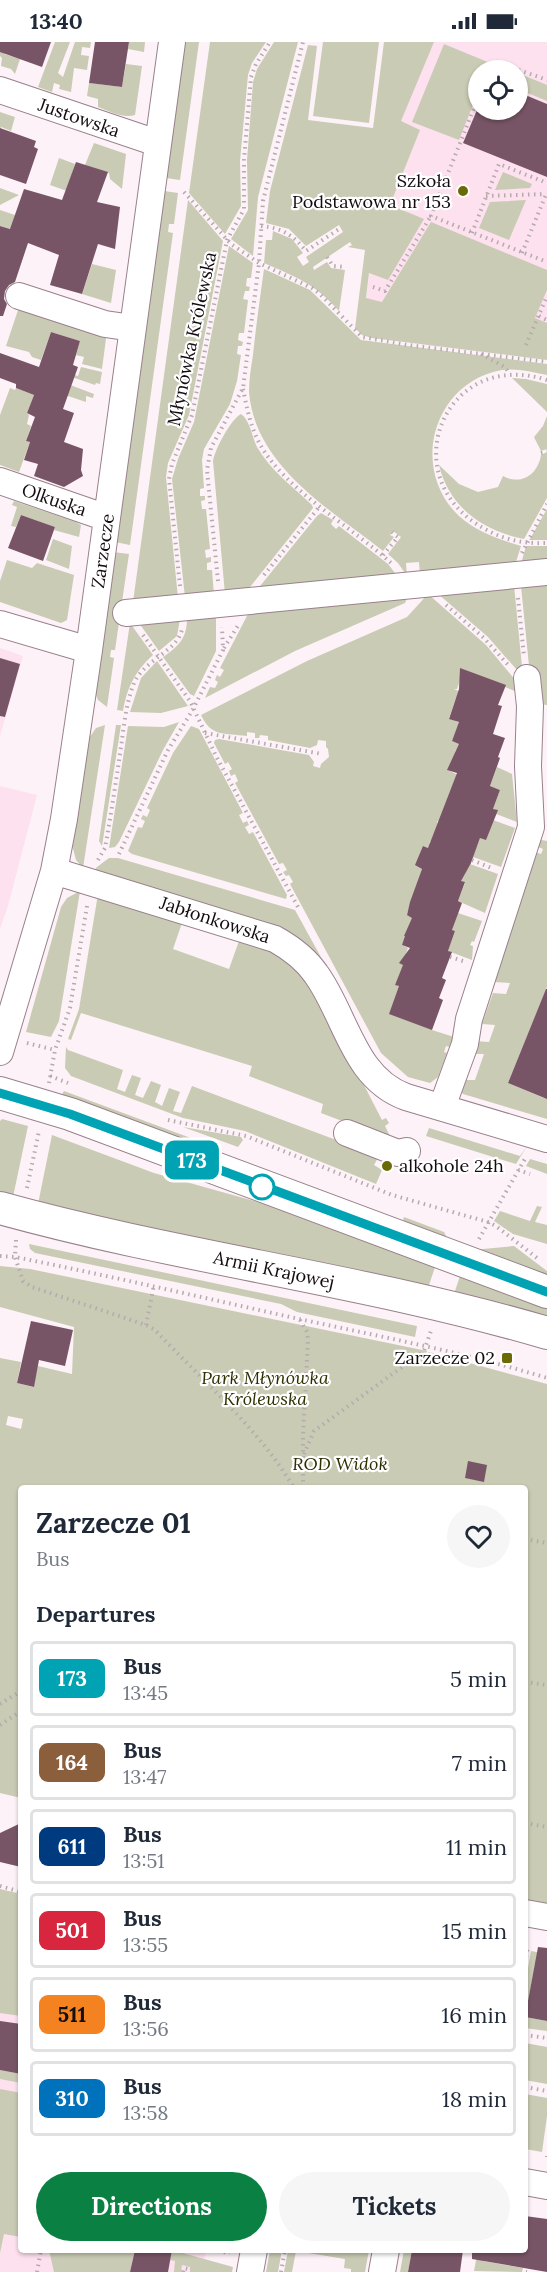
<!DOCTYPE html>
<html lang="en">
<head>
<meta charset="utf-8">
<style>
	:root { --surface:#fff; --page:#f6f6f7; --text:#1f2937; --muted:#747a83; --line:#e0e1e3; --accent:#0b8043 }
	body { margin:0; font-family:Lora,serif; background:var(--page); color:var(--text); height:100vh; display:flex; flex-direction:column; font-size:22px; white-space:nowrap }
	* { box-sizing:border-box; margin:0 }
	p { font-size:20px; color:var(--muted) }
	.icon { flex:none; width:33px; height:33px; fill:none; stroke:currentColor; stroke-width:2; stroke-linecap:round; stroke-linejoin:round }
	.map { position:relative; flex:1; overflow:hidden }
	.sheet { position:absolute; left:18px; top:1443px; width:510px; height:768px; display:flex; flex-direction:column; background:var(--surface); border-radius:6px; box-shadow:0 2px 4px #0004 }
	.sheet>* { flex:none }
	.badge { padding:0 12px; border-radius:9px; font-size:21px; line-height:39px }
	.buttons { position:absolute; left:468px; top:18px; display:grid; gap:12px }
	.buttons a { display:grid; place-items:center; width:60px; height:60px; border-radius:50%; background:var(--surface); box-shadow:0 2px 4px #0004; font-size:30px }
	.map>.badge { position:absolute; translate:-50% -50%; box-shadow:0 0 0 3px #fff }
	h2 { padding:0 18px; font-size:22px; line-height:54px }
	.round { display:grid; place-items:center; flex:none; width:63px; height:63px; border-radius:32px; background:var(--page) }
	.headline { display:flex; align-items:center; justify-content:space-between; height:102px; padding:0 18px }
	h1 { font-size:28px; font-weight:800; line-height:45px }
	.button { display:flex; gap:12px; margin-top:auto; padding:12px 18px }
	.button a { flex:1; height:69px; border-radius:36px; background:var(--accent); color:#fff; font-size:24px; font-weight:800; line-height:69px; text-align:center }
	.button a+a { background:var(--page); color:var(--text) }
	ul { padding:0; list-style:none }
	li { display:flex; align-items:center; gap:18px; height:75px; margin:0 12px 9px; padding:0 6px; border:3px solid var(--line); border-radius:6px }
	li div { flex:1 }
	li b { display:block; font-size:22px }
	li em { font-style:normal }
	li .badge { min-width:66px; font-weight:700; text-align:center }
	.status { display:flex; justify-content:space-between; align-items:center; height:42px; padding:0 30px; background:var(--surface); direction:ltr }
	.status svg { height:16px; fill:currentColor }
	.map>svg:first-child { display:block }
	.built { fill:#fde1ee; fill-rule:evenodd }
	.green { fill:#c9cbb4; fill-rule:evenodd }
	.building { fill:#785566 }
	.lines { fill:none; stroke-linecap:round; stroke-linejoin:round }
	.minor-casing { stroke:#99808c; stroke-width:28 }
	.major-casing { stroke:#99808c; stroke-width:34 }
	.path { stroke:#b5abaf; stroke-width:4; stroke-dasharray:1.5 4.5; stroke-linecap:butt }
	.minor { stroke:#fff; stroke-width:26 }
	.major { stroke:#fff; stroke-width:32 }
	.line-casing { stroke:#fff; stroke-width:14 }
	.line { stroke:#00a3b4; stroke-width:9 }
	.poi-dot { fill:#6a6a07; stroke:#fff; stroke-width:2 }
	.stop-dot { fill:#fff; stroke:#00a3b4; stroke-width:3 }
	.labels { text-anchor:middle; stroke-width:4.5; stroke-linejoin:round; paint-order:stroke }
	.street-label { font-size:18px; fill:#130b0f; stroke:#fff }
	.poi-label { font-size:18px; fill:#130b0f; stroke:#fff; text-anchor:end }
	.park-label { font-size:18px; font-style:italic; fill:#2f2f00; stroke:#fff }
</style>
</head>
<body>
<div class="status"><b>13:40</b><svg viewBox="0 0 49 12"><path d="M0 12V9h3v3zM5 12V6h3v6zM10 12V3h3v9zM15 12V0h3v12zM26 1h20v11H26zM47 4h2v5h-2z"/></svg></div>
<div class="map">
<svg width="547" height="2230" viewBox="0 0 547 2230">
	<rect width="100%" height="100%" fill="#fdf2f7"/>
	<path class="built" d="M398 0H547V315L362 290ZM478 28H518V68H478Z
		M0 606 23 614 0 694Z
		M0 744 37 753 8 864 0 887Z
		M0 1848 21 1854V2208H206L202 2230H0Z"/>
	<path class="green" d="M0 0H8L4 12 20 17 15 32 11 27 1 24 2 16 0 14Z
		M55 0H70L58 31 63 35 75 0H91L90 6 82 5 81 13 89 14 87 28 74 26 71 50 59 47 60 43 54 41 52 50 38 45Z
		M129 0H145L144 10 128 7Z
		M184 0H199L180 138 166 136Z
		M210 0H266L252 21 248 33 240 119 241 164 225 192 189 151Z
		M274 0H298L258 155 253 214 231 197 248 168 247 118 253 40 257 27Z
		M323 0H379L369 81 313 74Z
		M384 0H434L401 79 420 88 390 163 424 177 388 238 369 231 366 256 382 260 431 180 547 228V248L535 276 547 281V318L372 296 362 293 355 286 365 208 348 205 352 203 350 200 313 225 314 228 327 220 331 226 345 228 339 269C314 241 298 236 264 221L266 198H272L273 189 292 197 303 211 297 215 303 224 309 220 306 215 343 190 339 183 306 204 289 187 266 181 270 149 308 3 317 4 308 78 373 86Z
		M444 2 490 21 487 28H478V50L459 98 412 80Z
		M126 22 142 24 135 73C123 77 109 69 98 65V57L87 54 89 41 122 45Z
		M518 31 547 43V59L518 47Z
		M0 70 15 75 11 89 1 85 0 88Z
		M94 101 126 112 122 147 110 137 109 131 85 123Z
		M59 116 75 122 67 149 50 143Z
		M503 130 532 142 530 146 495 148Z
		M0 146 19 153 0 163Z
		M164 149 178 151 174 182H169L168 190 173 191 130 503 115 500Z
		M188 158 223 199 189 373 168 421 166 435 178 556 133 560Z
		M526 158 509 198 479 186 490 160Z
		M0 168 30 178 14 188 0 184Z
		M229 204 253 221 251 236H247L246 244 250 245 249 249H245L243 257 248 258 244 291H239L238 298 243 300 242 304H238L237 312 241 313 237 339 230 362 204 407 202 418 204 446 200 447V454H205V458L201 459 202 467H206L210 507 205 508 206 516 211 515V520L207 521V528H212L214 553 185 555 172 437 178 417 194 380Z
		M92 222 116 228 111 261 82 252Z
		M264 227 310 248 361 298 547 322V333C532 330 517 326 502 328 433 340 409 427 459 474 477 490 498 497 521 504L515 523 420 533 419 520 406 521 407 534 398 521 388 512 401 495 393 489 390 493 394 495 383 509C330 467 255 424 249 350 249 338 251 325 253 313 256 284 260 256 264 227Z
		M32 264 107 289 102 327 82 322 84 315 76 313 80 299 51 290 41 318 32 315 29 310 6 304 18 268Z
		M41 322 78 334 81 325 102 330 100 342 96 341 95 343 40 324Z
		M512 336 526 337 547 342V370Z
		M60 339 94 352 93 356 86 354V360L50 348Z
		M10 346 15 348 16 346 34 353 27 371 29 373 27 382 31 384 26 399 30 400 19 430 0 423V373Z
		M241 372C250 378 252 395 257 405 270 428 293 445 312 463L313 466 246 550 225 552 213 419C215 407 231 377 241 372Z
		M547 374V407L541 409 534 395 543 384Z
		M547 410V456L524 497C483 489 449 465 439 423L459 442 478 450 498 445 503 434C522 444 538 432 541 413Z
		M14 459 76 480 81 483 79 495 54 488 55 485 21 473 16 485 11 484 17 465 12 463Z
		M547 467V498H529L530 497Z
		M321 471 333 478 331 482 336 487 339 484 388 522 398 535 256 549 317 474Z
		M53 497 72 504 69 527 46 518Z
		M526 504H547V520L521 522Z
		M113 510 129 512 115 608H111L110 615 114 616 107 665 98 658 95 651Z
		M7 518 32 526 37 521 74 533 67 578 61 581 0 560V539Z
		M547 541V663L540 662 530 634 521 544Z
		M514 543 523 635 488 595 437 551Z
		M428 552 486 603 522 646V652L461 627 460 628 463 630 457 647H454L465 652 456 656 449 676 460 681 452 699 460 702 458 708 455 709 457 710 448 728 458 733 452 750 449 751 458 754 445 782 437 779 438 782 431 799 429 800 433 802 431 807 423 804 424 807 420 826 422 827 407 872 413 876 407 893H404L409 896 402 903 408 906 403 921H400L405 923 398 941 395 942 405 947 396 952 432 988 454 995 450 1005 446 1004 444 1010 447 1011 438 1035 430 1041 408 1035 381 1011 290 842 293 840 289 833 286 834 283 830 287 828 283 821 279 822 235 741 238 739 235 732 231 734 229 729 232 727 228 720 225 722 214 701 215 698 219 697 309 713 314 720 313 724 320 726 321 722 329 715 328 707 326 705V699L318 698 317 703 310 706 268 698V694L260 693 259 696H255V691L247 690V694C224 691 211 695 201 673L307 619 407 575Z
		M408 554 405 561 295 609 205 656 210 645 215 646 218 640 215 638 217 633 220 635 224 628 220 626 249 570Z
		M216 573V609L194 654 190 652 163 615C179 604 187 596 187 576Z
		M180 577 177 594 159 609 139 581Z
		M130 581 153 613C135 629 127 646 123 669L117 668Z
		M157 619 188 664 161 671 130 670 141 636Z
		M179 680 163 708 119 800 115 805 109 806 128 684 164 685Z
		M105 683 83 826 76 818 72 803 87 699 96 686Z
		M116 683H121L102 804 99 799Z
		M191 684 199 687 243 771 239 773 243 781 247 779 249 783 245 785 249 792 253 790 287 853 286 857 132 812 128 809 138 785 142 786 145 779 141 777 143 773 147 775 150 768 147 766 173 711Z
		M497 725 512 732 517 780 496 772 493 767 500 748 490 744Z
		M493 778 515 786 501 825 473 815 480 796Z
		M536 797 547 799V945L508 1041 544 1056 547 1050V1077L463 1052 456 1044 458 1038H475L484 1012H471L475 999 489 1000 495 983 482 982 493 951 506 952 510 941 494 940 512 888V868L532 809 541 812 543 807 534 803Z
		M109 816H118L295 868 328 928 93 830 97 825Z
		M467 821 498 832 485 871 458 859 465 841 460 839Z
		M80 849 59 979 51 995 26 990 61 865 67 856Z
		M98 852 183 878 173 907 229 927 240 896 286 914 318 954 382 1078 386 1076 389 1081 385 1084 392 1098 321 1071 323 1062 249 1034 252 1024 81 971 71 998 68 997 79 967Z
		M458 871 482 879 474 900 472 899 470 903 473 904 472 918 448 909 455 889 452 888Z
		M66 1005 68 1008 123 1028 117 1047 125 1050 132 1033 141 1036 135 1053 143 1056 151 1039 161 1043 155 1060 162 1064 169 1046 180 1050 173 1069 181 1071 192 1044 379 1114 374 1123 382 1128 376 1142 245 1089 183 1076 71 1034 65 1026Z
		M64 1049 215 1105 214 1109 202 1107 61 1054Z
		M2 1077 28 1084 13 1155 0 1151V1079Z
		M183 1085 241 1095 243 1098 238 1105Z
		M429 1086 520 1114 527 1104 516 1122 426 1094Z
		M52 1093 154 1131 272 1164 435 1225 428 1246 38 1162Z
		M530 1117 547 1122V1132L526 1124Z
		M537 1164 542 1165 535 1180 547 1183V1202L513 1192 494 1179 500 1169 530 1179Z
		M404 1175 444 1190 446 1194 444 1200 403 1178Z
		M29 1202 417 1284 415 1295 297 1270 281 1262 35 1211 30 1207Z
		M514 1204 547 1229V1234L472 1208Z
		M0 1224 30 1227 427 1309 426 1312 429 1310 547 1342V1864L525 1860V1446H21V1756L0 1751V1316L21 1320 17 1341 33 1345 38 1324 72 1332 74 1285 0 1265ZM8 1374 23 1377 21 1387 6 1383Z
		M460 1234 547 1264V1276L454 1252Z
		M0 1847 21 1852V1974L0 1971Z
		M531 1909 547 1912 535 1923 525 1975V1943Z
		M525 1975 547 1979V1989L525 1986Z
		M525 2001 547 2005V2042L525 2038Z
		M0 2028 21 2032V2041L0 2037Z
		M0 2047 21 2051V2195L4 2192 0 2211Z
		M525 2052 547 2056V2074L542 2110 525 2107Z
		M49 2208H135L130 2230H54Z
		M172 2208 233 2225 232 2230H190V2225L182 2223 181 2230H174L175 2219 170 2218Z
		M270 2208H282L278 2230H266Z
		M288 2208H369L365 2230H351V2227L344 2226 345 2217 296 2209 292 2230H284Z
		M404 2208H412L408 2230H400Z
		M478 2208H484L483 2219 523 2226 522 2230 474 2229Z"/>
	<path class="building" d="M0 0H51L42 25 0 10Z
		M95 0H129L122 45 89 41Z
		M518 50 547 62V135L463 101 477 68H518Z
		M0 86 36 99 34 105 38 107 26 142 0 133Z
		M76 120 108 130 97 160 120 165 115 207 98 202 82 252 50 243 59 213 28 201 15 240 9 243 5 249 4 257 7 262 3 274H0V184L10 187 24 147 62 158Z
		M51 290 80 299 73 323 78 325 63 367 74 371 64 400 83 407 81 428 83 434 64 445 34 434 38 422 24 418 30 400 26 399 35 375 27 371 34 353 16 346V342L0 336V311L39 325Z
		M21 473 55 485 43 519 8 506Z
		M0 616 20 622 5 675 0 674Z
		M460 626 506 643 498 663 502 664 493 692 505 696 498 715 500 716 490 744 500 748 493 767 498 768 486 798 480 796 471 821 461 839 465 840 458 859 462 861 452 888 455 889 448 909 452 910 442 936 446 938 439 956 443 958 432 988 389 972 399 944 395 943 403 923 399 921 410 906 402 903 405 894H404L412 876 407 873 410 860 422 827 415 823 423 804 428 806 457 731 447 728 459 702 452 699 459 680 449 677 459 647Z
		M546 947H547V1057L508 1041Z
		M31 1279 73 1288 65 1324 39 1318 34 1345 17 1341Z
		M468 1419 487 1423 484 1440 465 1436Z
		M21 1781V1825L0 1820V1791Z
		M538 1905 547 1906V1979L525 1975Z
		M0 1979 21 1982V2032L0 2028Z
		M525 2174 547 2177V2230L472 2217V2208H525Z
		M135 2208H172L168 2230H130Z
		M412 2208H463L460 2230H408Z"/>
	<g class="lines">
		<defs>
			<path id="minor" d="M0 48 157 101
				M19 254 105 282 133 286
				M0 439 107 476
				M126 571 547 530
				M0 582 89 608
				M54 829 275 897C291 906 305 916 316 932 346 973 353 1036 406 1055L547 1097
				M0 1010 54 829 64 777 89 608 172 0
				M442 1065 465 1002 469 977 531 785 528 724 530 664 527 636
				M347 1091 398 1111 407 1109
				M525 1871 547 1875
				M525 2140 547 2144
				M250 2230 254 2208
				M382 2230 386 2208"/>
			<path id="major" d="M0 1051 70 1072 547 1250
				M0 1166C180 1216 368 1238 547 1291"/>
		</defs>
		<use href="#minor" class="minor-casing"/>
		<use href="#major" class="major-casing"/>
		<path class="path" d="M490 28 494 19 547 38
			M478 56 431 174 547 220
			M184 150 231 202 259 221 312 246 321 253 362 295 408 303 547 320
			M486 154 546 152
			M261 184C282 186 293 193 306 209L339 187
			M472 191 499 122 547 141
			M522 211 547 150
			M327 215 333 224 345 225
			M373 245 385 249 431 174
			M539 274 547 278
			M526 303 547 254
			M481 312 505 325 509 331
			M547 338C444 305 391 436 485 487 504 498 525 502 547 501
			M243 347C247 367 251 387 261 404 286 448 353 486 391 521
			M541 411 547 409
			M522 511 547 462
			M383 513 398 495 392 490
			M264 533 320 464
			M218 539 207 428 211 406 243 346 259 221 263 159 303 0
			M180 544 169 437 172 422 192 373 227 198 244 167V118L251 35 256 22 270 0
			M518 556 524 614
			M446 563 484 596 509 624
			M143 593 190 659 216 714 298 865
			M224 606 239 582
			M205 691 322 712
			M119 812 168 708 192 669 223 608 222 585
			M98 818 105 806C111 773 116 739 121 705 124 684 126 661 134 641 146 616 177 610 182 587
			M472 818 494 827
			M450 915 463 919
			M27 1001 55 1008
			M50 1034 68 1041
			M49 1041 55 1008 70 966 87 864
			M168 1078 246 1094 392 1153 488 1180 496 1184 537 1216
			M518 1128 530 1132
			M27 1146 39 1089
			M479 1197 526 1115
			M16 1198 15 1215 23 1239 32 1245 146 1283 155 1288C201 1337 260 1388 294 1446
			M0 1214 15 1215C110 1234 205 1256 299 1277 383 1295 466 1311 547 1336
			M300 1278 307 1290 308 1298 303 1395V1446
			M146 1283 154 1243
			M304 1412 314 1389 424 1309 432 1286
			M525 1497 547 1501
			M525 1640 547 1643
			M0 1662 21 1649
			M0 1683 21 1669
			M525 1781 547 1785
			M0 1844 21 1850
			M525 1921 528 1905
			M525 1993 547 1996
			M525 2045 547 2049
			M547 2115V2114
			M212 2208 230 2211
			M37 2230 41 2208
			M183 2230 184 2226 188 2227 187 2230
			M281 2230 285 2208
			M526 2230H527"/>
		<use href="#minor" class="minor"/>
		<use href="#major" class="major"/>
	</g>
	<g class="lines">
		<defs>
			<path id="line" d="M0 1051 70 1072 547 1250"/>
		</defs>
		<use href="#line" class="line-casing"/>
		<use href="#line" class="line"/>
	</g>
	<g class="poi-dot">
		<circle cx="463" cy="149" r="6"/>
		<circle cx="387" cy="1124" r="6"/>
		<rect x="501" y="1310" width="12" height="12" rx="3"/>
	</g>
	<circle class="stop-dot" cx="262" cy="1145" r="12"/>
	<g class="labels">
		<g class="street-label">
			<text transform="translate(79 76) rotate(19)" y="6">Justowska</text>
			<text transform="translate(192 297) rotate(-78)" y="6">Młynówka Królewska</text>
			<text transform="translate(54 458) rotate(19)" y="6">Olkuska</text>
			<text transform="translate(103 509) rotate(-82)" y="6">Zarzecze</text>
			<text transform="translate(215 878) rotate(18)" y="6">Jabłonkowska</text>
			<text transform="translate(274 1228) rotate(12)" y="6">Armii Krajowej</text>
		</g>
		<g class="poi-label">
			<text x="451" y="145">Szkoła<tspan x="451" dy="21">Podstawowa nr 153</tspan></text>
			<text x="399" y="1130" text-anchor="start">alkohole 24h</text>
			<text x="495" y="1322">Zarzecze 02</text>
		</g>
		<g class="park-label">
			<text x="265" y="1342">Park Młynówka<tspan x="265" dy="21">Królewska</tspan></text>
			<text x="340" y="1428">ROD Widok</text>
		</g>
	</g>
</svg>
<div class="buttons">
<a><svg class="icon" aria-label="locate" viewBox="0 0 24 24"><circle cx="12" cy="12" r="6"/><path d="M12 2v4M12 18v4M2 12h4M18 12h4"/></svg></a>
</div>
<b class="badge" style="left:192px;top:1118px;background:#00a3b4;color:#fff">173</b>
<section class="sheet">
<div class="headline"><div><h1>Zarzecze 01</h1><p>Bus</p></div><a class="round"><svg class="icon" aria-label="heart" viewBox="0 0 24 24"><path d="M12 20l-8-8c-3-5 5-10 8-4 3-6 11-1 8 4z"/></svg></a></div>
<h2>Departures</h2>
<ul>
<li><span class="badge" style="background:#00a3b4;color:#fff">173</span><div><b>Bus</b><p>13:45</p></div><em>5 min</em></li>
<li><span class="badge" style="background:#8b5e3c;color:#fff">164</span><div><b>Bus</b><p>13:47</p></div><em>7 min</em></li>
<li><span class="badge" style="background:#003b80;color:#fff">611</span><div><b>Bus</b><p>13:51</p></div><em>11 min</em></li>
<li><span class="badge" style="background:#d7263d;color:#fff">501</span><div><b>Bus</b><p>13:55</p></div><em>15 min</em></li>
<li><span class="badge" style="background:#f58220;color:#111">511</span><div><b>Bus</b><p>13:56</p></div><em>16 min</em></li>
<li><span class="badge" style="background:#0072bc;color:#fff">310</span><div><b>Bus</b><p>13:58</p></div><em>18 min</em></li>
</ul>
<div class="button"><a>Directions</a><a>Tickets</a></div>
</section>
</div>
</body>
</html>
